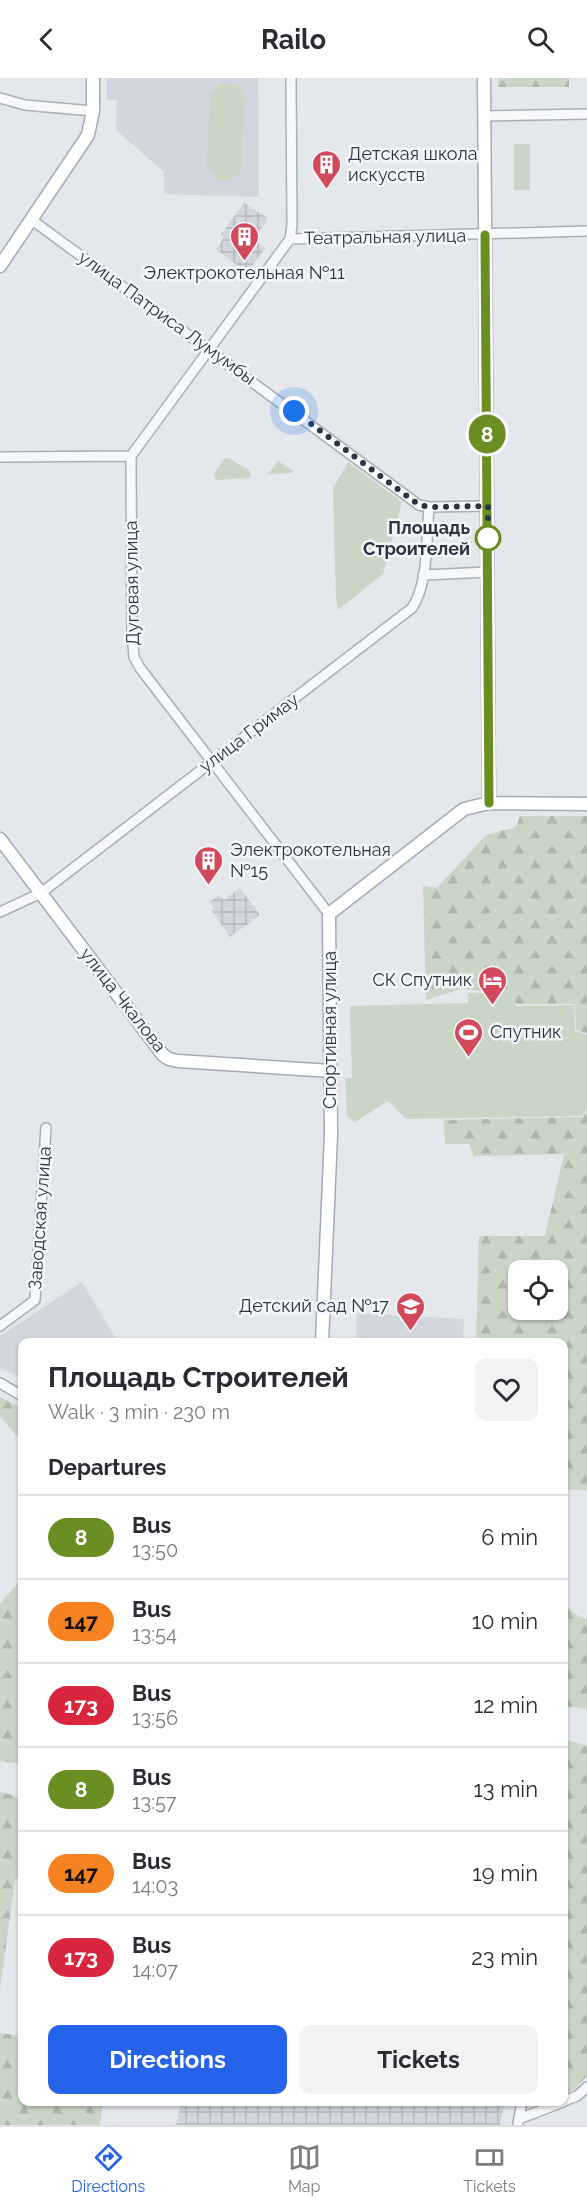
<!DOCTYPE html>
<html lang="en">
<head>
<meta charset="utf-8">
<style>
	:root { --surface:#fff; --page:#f2f2f3; --text:#2b2b33; --muted:#7c7c81; --line:#e1e1e2; --accent:#2563eb }
	body { margin:0; font-family:Raleway,sans-serif; background:var(--page); color:var(--text); height:100vh; display:flex; flex-direction:column; font-size:22px; white-space:nowrap }
	* { box-sizing:border-box; margin:0 }
	p { font-size:20px; color:var(--muted) }
	.icon { flex:none; width:33px; height:33px; fill:none; stroke:currentColor; stroke-width:2; stroke-linecap:round; stroke-linejoin:round }
	.map { position:relative; flex:1; overflow:hidden }
	.sheet { position:absolute; left:18px; top:1260px; width:550px; height:768px; display:flex; flex-direction:column; background:var(--surface); border-radius:12px; box-shadow:0 2px 4px #0004 }
	.sheet>* { flex:none }
	.badge { padding:0 12px; border-radius:20px; font-size:21px; line-height:39px }
	.tools { position:absolute; left:508px; top:1182px; display:grid; gap:12px }
	.tools a { display:grid; place-items:center; width:60px; height:60px; border-radius:12px; background:var(--surface); box-shadow:0 2px 4px #0004; font-size:30px }
	.you { position:absolute; width:30px; height:30px; margin:-15px; border:4px solid #fff; border-radius:50%; background:#1a73e8; box-shadow:0 0 0 9px #1a73e833 }
	.map>.badge { position:absolute; translate:-50% -50%; box-shadow:0 0 0 3px #fff }
	h2 { padding:0 30px; font-size:22px; line-height:54px }
	.round { display:grid; place-items:center; flex:none; width:63px; height:63px; border-radius:12px; background:var(--page) }
	.headline { display:flex; align-items:center; justify-content:space-between; height:102px; padding:0 30px }
	h1 { font-size:28px; font-weight:700; line-height:45px }
	.button { display:flex; gap:12px; margin-top:auto; padding:12px 30px }
	.button a { flex:1; height:69px; border-radius:12px; background:var(--accent); color:#fff; font-size:24px; font-weight:700; line-height:69px; text-align:center }
	.button a+a { background:var(--page); color:var(--text) }
	ul { padding:0; list-style:none }
	li { display:flex; align-items:center; gap:18px; height:84px; padding:0 30px; border-top:2px solid var(--line) }
	li div { flex:1 }
	li b { display:block; font-size:22px }
	li em { font-style:normal }
	li .badge { min-width:66px; font-weight:700; text-align:center }
	header { display:flex; justify-content:space-between; align-items:center; height:78px; padding:0 30px; background:var(--surface); font-size:27px; font-weight:700 }
	.menu { display:flex; justify-content:space-around; align-items:center; height:84px; border-top:2px solid var(--line); background:var(--surface); font-size:16px; color:var(--muted) }
	.menu a { display:grid; justify-items:center; gap:3px }
	.menu .on { color:var(--accent) }
	.map>svg:first-child { display:block }
	.built { fill:#d2d6de }
	.industrial { fill:url(#industrial-grid) }
	.green { fill:#c9d6c5 }
	.forest { fill:url(#forest-firs); fill-rule:evenodd }
	.lines { fill:none; stroke-linecap:round; stroke-linejoin:round }
	.minor-casing { stroke:#a9aeb7; stroke-width:12 }
	.major-casing { stroke:#a3abb8; stroke-width:15 }
	.minor { stroke:#f7f8fa; stroke-width:9 }
	.major { stroke:#fff; stroke-width:12 }
	.line-casing { stroke:#fff; stroke-width:14 }
	.line { stroke:#6b8e23; stroke-width:9 }
	.walk { stroke:#2b3445; stroke-width:6; stroke-dasharray:0 10.8 }
	.stop-dot { fill:#fff; stroke:#6b8e23; stroke-width:3 }
	.labels { text-anchor:middle; stroke-width:5; stroke-linejoin:round; paint-order:stroke }
	.poi-label { font-size:18px; fill:#2b3445; stroke:#f4f6f9; text-anchor:start }
	.street-label { font-size:18px; fill:#2b3445; stroke:#f4f6f9 }
	.stop-label { font-size:18px; font-weight:bold; fill:#2b3445; stroke:#f4f6f9; text-anchor:end }
</style>
</head>
<body>
<header><svg class="icon" aria-label="back" viewBox="0 0 24 24"><path d="M15 5l-7 7 7 7"/></svg>Railo<svg class="icon" aria-label="search" viewBox="0 0 24 24"><circle cx="10" cy="10" r="6"/><path d="M15 15l6 6"/></svg></header>
<div class="map">
<svg width="587" height="2047" viewBox="0 0 587 2047">
	<defs>
		<pattern id="industrial-grid" width="8" height="8" patternUnits="userSpaceOnUse" patternTransform="scale(1.5)"><rect width="8" height="8" fill="#d2d6de"/><path d="M0 4h8M4 0v8" fill="none" stroke="#b4b8c0"/></pattern>
		<pattern id="forest-firs" width="22" height="20" patternUnits="userSpaceOnUse" patternTransform="scale(1.5)"><rect width="22" height="20" fill="#c9d6c5"/><path d="M5 1l3.5 6h-7zM16 11l3.5 6h-7z" fill="#adb8ab"/></pattern>
	</defs>
	<rect width="100%" height="100%" fill="#e4e7ec"/>
	<path class="built" d="M107 0H258L259 119 164 116V94L116 52 117 22H107Z
		M82 1204 118 1264H22V1301L0 1290V1258Z
		M357 1235 464 1241 463 1264H356Z"/>
	<path class="industrial" d="M244 125 268 140 255 161 265 170 247 195 216 171 224 159 221 156Z
		M240 810 260 837 230 859 211 832 214 830 210 824 219 817 224 822Z
		M181 2024H505L500 2047H176Z"/>
	<path class="green" d="M224 5 240 8 245 18 241 93C228 109 215 103 206 87L211 14Z
		M514 66H530V112H514Z
		M228 380 249 392 251 397 249 400 216 402 214 396 224 381Z
		M278 383 293 393 292 395 268 396Z
		M348 384 402 424 383 496 338 532 336 521 333 410Z
		M515 914 516 928 574 927 575 953 587 957V1031L582 1038 406 1041 388 1023 357 1043 354 1044 347 1038 345 1000H352L350 928 468 925V915Z"/>
	<path class="forest" d="M498 0H569V9H498Z
		M520 738H587V955L576 952 575 926H517L507 915 461 911 426 922 423 808 437 810 486 757 516 749Z
		M587 1033V1412L564 1411V1264H476L479 1158H545L564 1076 474 1078 469 1066H445L444 1042 582 1039ZM519 1192H558V1232H519Z
		M0 1319 22 1330V1364L0 1338Z
		M20 1502 22 1503V1686L0 1683V1526Z
		M564 1526 578 1538 587 1541V1631L564 1628Z
		M564 1661 587 1668V1998L576 2010 564 2016Z
		M0 1714 13 1717 22 1723V1797L15 1802 0 1911Z
		M0 1955 22 1958V2024H103L100 2047H0Z"/>
	<g class="lines">
		<defs>
			<path id="minor" d="M291 0 292 147 290 161 131 378 132 555 134 579 140 590 329 836
				M0 20 25 27 93 33
				M484 38 587 36
				M32 142 419 427 429 429 488 428
				M290 161 587 153
				M0 379 131 378
				M423 497 489 494
				M0 834 41 815 412 530C429 505 426 459 429 429
				M0 1248 35 1222 46 1050
				M0 1305 22 1318
				M564 2023 577 2018 587 2009
				M519 2041 563 2024
				M518 2045 522 2024"/>
			<path id="major" d="M484 0 489 725
				M0 188 88 57 93 33V0
				M0 761 163 977 169 981 178 983 331 993
				M322 1264 331 1057 329 836 464 731 489 725 587 726"/>
		</defs>
		<use href="#minor" class="minor-casing"/>
		<use href="#major" class="major-casing"/>
		<use href="#minor" class="minor"/>
		<use href="#major" class="major"/>
	</g>
	<g class="lines">
		<defs>
			<path id="line" d="M485 157 489 725"/>
		</defs>
		<use href="#line" class="line-casing"/>
		<use href="#line" class="line"/>
		<path class="walk" d="M294 333 419 427 429 429 488 428V460"/>
	</g>
	<defs>
		<symbol id="building-pin" viewBox="-11 -11 22 30"><path d="M0 17L-7.5 6A9.5 9.5 0 1 1 7.5 6Z" fill="#d1495b" stroke="#f4f6f9"/><path d="M-4-6H4V6H1V3H-1V6H-4ZM-2.5-4.3h1.7v1.8h-1.7ZM.8-4.3h1.7v1.8H.8ZM-2.5-1h1.7V.8h-1.7ZM.8-1h1.7V.8H.8Z" fill="#fff"/></symbol>
		<symbol id="hotel-pin" viewBox="-11 -11 22 30"><path d="M0 17L-7.5 6A9.5 9.5 0 1 1 7.5 6Z" fill="#d1495b" stroke="#f4f6f9"/><path d="M-6-4.5h1.5V1H6V5H4.5V3h-9V5H-6ZM-4 0a1.8 1.8 0 1 1 3.6 0ZM.5 0V-2.5h3Q6-2.5 6 0Z" fill="#fff"/></symbol>
		<symbol id="stadium-pin" viewBox="-11 -11 22 30"><path d="M0 17L-7.5 6A9.5 9.5 0 1 1 7.5 6Z" fill="#d1495b" stroke="#f4f6f9"/><path d="M0-5a6.5 5 0 1 0 0 10a6.5 5 0 1 0 0-10ZM-3.5-1.8h7v3.6h-7Z" fill="#fff"/></symbol>
		<symbol id="school-pin" viewBox="-11 -11 22 30"><path d="M0 17L-7.5 6A9.5 9.5 0 1 1 7.5 6Z" fill="#d1495b" stroke="#f4f6f9"/><path d="M0-5L7-2L0 1L-7-2ZM-4 1L0 2.5L4 1V4Q0 6-4 4Z" fill="#fff"/></symbol>
	</defs>
	<g fill-rule="evenodd">
		<use href="#building-pin" x="310" y="70" width="33" height="45"/>
		<use href="#building-pin" x="228" y="142" width="33" height="45"/>
		<use href="#building-pin" x="192" y="766" width="33" height="45"/>
		<use href="#hotel-pin" x="476" y="886" width="33" height="45"/>
		<use href="#stadium-pin" x="452" y="938" width="33" height="45"/>
		<use href="#school-pin" x="394" y="1212" width="33" height="45"/>
	</g>
	<circle class="stop-dot" cx="488" cy="460" r="12"/>
	<g class="labels">
		<g class="poi-label">
			<text x="348" y="82">Детская школа<tspan x="348" dy="21">искусств</tspan></text>
			<text x="244" y="201" text-anchor="middle">Электрокотельная №11</text>
			<text x="230" y="778">Электрокотельная<tspan x="230" dy="21">№15</tspan></text>
			<text x="472" y="908" text-anchor="end">СК Спутник</text>
			<text x="490" y="960">Спутник</text>
			<text x="389" y="1234" text-anchor="end">Детский сад №17</text>
		</g>
		<g class="street-label">
			<text transform="translate(385 159) rotate(-1)" y="6">Театральная улица</text>
			<text transform="translate(167 240) rotate(36)" y="6">улица Патриса Лумумбы</text>
			<text transform="translate(132 505) rotate(-91)" y="6">Дуговая улица</text>
			<text transform="translate(249 655) rotate(-37)" y="6">улица Гримау</text>
			<text transform="translate(123 922) rotate(52)" y="6">улица Чкалова</text>
			<text transform="translate(330 952) rotate(-90)" y="6">Спортивная улица</text>
			<text transform="translate(40 1140) rotate(-86)" y="6">Заводская улица</text>
		</g>
		<g class="stop-label">
			<text x="470" y="456">Площадь<tspan x="470" dy="21">Строителей</tspan></text>
		</g>
	</g>
</svg>
<div class="tools">
<a><svg class="icon" aria-label="locate" viewBox="0 0 24 24"><circle cx="12" cy="12" r="6"/><path d="M12 2v4M12 18v4M2 12h4M18 12h4"/></svg></a>
</div>
<div class="you" style="left:294px;top:333px"></div>
<b class="badge" style="left:487px;top:356px;background:#6b8e23;color:#fff">8</b>
<section class="sheet">
<div class="headline"><div><h1>Площадь Строителей</h1><p>Walk · 3 min · 230 m</p></div><a class="round"><svg class="icon" aria-label="heart" viewBox="0 0 24 24"><path d="M12 20l-8-8c-3-5 5-10 8-4 3-6 11-1 8 4z"/></svg></a></div>
<h2>Departures</h2>
<ul>
<li><span class="badge" style="background:#6b8e23;color:#fff">8</span><div><b>Bus</b><p>13:50</p></div><em>6 min</em></li>
<li><span class="badge" style="background:#f58220;color:#111">147</span><div><b>Bus</b><p>13:54</p></div><em>10 min</em></li>
<li><span class="badge" style="background:#d7263d;color:#fff">173</span><div><b>Bus</b><p>13:56</p></div><em>12 min</em></li>
<li><span class="badge" style="background:#6b8e23;color:#fff">8</span><div><b>Bus</b><p>13:57</p></div><em>13 min</em></li>
<li><span class="badge" style="background:#f58220;color:#111">147</span><div><b>Bus</b><p>14:03</p></div><em>19 min</em></li>
<li><span class="badge" style="background:#d7263d;color:#fff">173</span><div><b>Bus</b><p>14:07</p></div><em>23 min</em></li>
</ul>
<div class="button"><a>Directions</a><a>Tickets</a></div>
</section>
</div>
<nav class="menu">
<a class="on"><svg class="icon" aria-label="directions" viewBox="0 0 24 24"><path d="M12 3l9 9-9 9-9-9zM9 14v-3h6M13 9l2 2-2 2"/></svg>Directions</a>
<a><svg class="icon" aria-label="map" viewBox="0 0 24 24"><path d="M3 6l6-2 6 2 6-2v14l-6 2-6-2-6 2zM9 4v14M15 6v14"/></svg>Map</a>
<a><svg class="icon" aria-label="tickets" viewBox="0 0 24 24"><path d="M3 7h18v10H3zM15 7v10"/></svg>Tickets</a>
</nav>
</body>
</html>
